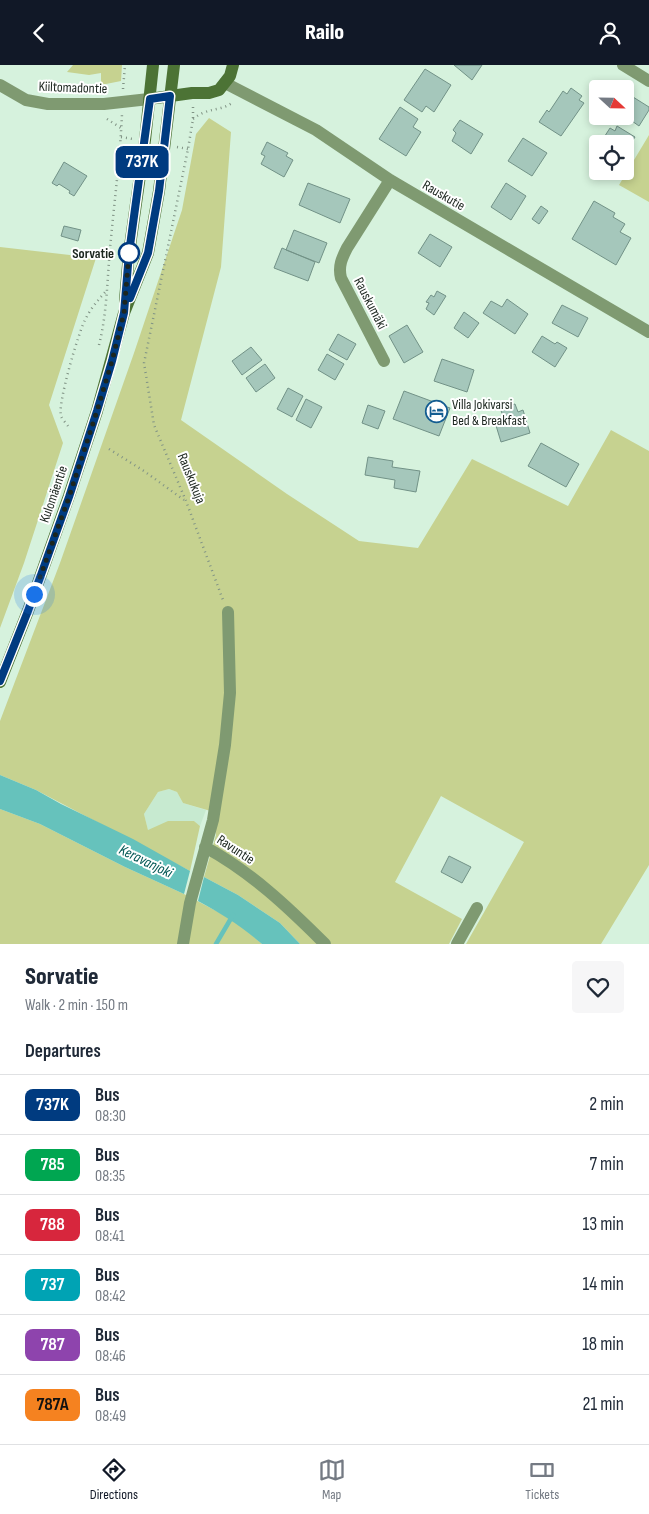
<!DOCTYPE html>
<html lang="en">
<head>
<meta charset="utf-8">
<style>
	:root { --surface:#fff; --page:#f6f6f7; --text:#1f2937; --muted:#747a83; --line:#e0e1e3; --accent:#111827 }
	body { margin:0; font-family:"Sofia Sans Condensed",sans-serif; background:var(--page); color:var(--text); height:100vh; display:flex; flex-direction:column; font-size:19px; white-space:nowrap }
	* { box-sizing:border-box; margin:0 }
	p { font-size:16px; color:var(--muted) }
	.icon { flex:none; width:28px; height:28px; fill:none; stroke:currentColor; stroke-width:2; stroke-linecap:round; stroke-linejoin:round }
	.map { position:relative; height:879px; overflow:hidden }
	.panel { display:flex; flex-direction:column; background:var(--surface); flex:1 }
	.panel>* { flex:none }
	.badge { padding:0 10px; border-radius:8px; font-size:18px; line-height:32px }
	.needle { width:32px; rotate:112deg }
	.tools { position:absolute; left:589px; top:15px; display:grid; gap:10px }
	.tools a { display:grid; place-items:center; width:45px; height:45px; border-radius:5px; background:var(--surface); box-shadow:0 2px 8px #0003; font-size:25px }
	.you { position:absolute; width:25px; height:25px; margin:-12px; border:4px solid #fff; border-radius:50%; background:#1a73e8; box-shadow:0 0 0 8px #1a73e833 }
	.map>.badge { position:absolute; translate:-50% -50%; box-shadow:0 0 0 2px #fff }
	h2 { padding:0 25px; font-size:19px; line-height:45px }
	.round { display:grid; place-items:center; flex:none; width:52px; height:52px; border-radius:5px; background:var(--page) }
	.headline { display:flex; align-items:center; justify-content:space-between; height:85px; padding:0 25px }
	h1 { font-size:24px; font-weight:800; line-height:38px }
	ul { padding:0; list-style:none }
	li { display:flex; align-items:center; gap:15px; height:60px; padding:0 25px; border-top:1px solid var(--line) }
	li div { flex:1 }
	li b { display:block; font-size:19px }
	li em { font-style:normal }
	li .badge { min-width:55px; font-weight:700; text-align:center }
	header { display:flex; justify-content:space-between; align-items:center; height:65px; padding:0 25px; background:var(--accent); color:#fff; font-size:22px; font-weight:800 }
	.tabs { display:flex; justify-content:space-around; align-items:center; height:70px; border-top:1px solid var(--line); background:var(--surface); font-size:14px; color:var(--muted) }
	.tabs a { display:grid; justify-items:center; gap:2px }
	.tabs .active { color:var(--accent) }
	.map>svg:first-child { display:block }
	.built { fill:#c7ead0 }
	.green { fill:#c6d290 }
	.water { fill:#66c2bc }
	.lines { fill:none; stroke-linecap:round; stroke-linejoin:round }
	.stream { stroke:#66c2bc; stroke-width:4.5 }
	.building { fill:#a5c7bb; stroke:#729287 }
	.path { stroke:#809385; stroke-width:2.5; stroke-dasharray:1 4; stroke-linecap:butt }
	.street { stroke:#7f9a71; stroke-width:12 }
	.secondary { stroke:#4c7335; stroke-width:12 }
	.line-casing { stroke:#fff; stroke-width:11 }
	.line { stroke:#003b80; stroke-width:8 }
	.walk { stroke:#1c261f; stroke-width:5; stroke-dasharray:0 9 }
	.stop-dot { fill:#fff; stroke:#003b80; stroke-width:2.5 }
	.labels { text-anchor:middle; stroke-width:4; stroke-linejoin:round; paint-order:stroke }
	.street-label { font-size:14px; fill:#1c261f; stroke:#fff }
	.stop-label { font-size:14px; font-weight:bold; fill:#1c261f; stroke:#fff; text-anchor:end }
	.poi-label { font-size:14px; fill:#1c261f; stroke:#fff; text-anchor:start }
	.water-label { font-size:15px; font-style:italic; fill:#035855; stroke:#fff }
</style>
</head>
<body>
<header><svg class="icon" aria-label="back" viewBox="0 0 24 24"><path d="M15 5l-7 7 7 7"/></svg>Railo<svg class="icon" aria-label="person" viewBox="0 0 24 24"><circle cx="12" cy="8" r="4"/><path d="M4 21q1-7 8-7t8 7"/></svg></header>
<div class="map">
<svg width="649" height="879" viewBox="0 0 649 879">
	<rect width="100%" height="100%" fill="#d6f2dd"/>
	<path class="built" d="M169 724 177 727 183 738 206 745 200 761 194 756 148 765 144 749 158 727Z"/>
	<path class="green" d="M73 0H122L121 16 101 20V8L89 10 67 7Z
		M209 53 231 67 221 202 181 355 287 429 359 476 418 483 472 394 568 441 611 365 649 386V800L601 879H466L524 777 441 731 395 817 462 854 449 879H300L280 858 238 830 204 812 216 770 213 755 214 747 183 738 177 727 169 724 158 727 144 749 148 765 168 756H194L200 761 190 806 36 725 0 710V656L60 498 134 288 182 145 196 69Z
		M649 70V137L619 120Z
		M0 182 96 193 49 340 63 378 24 498 0 563Z
		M0 744 40 759 125 802 184 829 222 849 245 864 262 879H0Z"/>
	<path class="water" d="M0 710 36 725 61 739 133 774 190 806 184 829 125 802 40 759 0 744Z
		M204 812 238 830 280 858 300 879H262C242 862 221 848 198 836Z"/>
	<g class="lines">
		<path class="stream" d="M216 879 233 850"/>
	</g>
	<path class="building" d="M454 0H482L472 15Z
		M425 4 451 20 434 47 426 41 422 47 404 35Z
		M571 23 582 31 579 35 584 38 561 71 539 57 547 45 549 47 563 26 567 29Z
		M633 32 649 42V45L639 61 625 51V44Z
		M400 42 418 54 413 62 421 67 406 91 379 74Z
		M460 55 483 69 471 89 452 76 456 68 453 65Z
		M617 61 635 72 628 83 632 85 627 94 625 93V79H604L601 77 610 63 615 66Z
		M523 73 547 88 532 111 508 96Z
		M267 77 288 88 286 91 293 95 284 112 261 99 265 91 261 89Z
		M64 97 87 111 74 131 69 128 70 126 59 119 57 121 52 118Z
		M308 118 350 134 340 158 299 140Z
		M506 118 526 131 511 155 491 142Z
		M594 136 615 148 613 152 625 159 620 167 631 173 616 200 572 174Z
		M541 141 548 146 539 159 532 154Z
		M64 161 81 165 78 176 61 171Z
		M294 165 327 178 319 198 286 185Z
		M430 169 452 182 440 202 418 188Z
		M282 183 315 197 308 216 274 203Z
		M437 226 446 231 434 250 426 244 429 238 426 237 431 230 434 232Z
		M507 234 528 249 515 269 483 248 491 236 502 242Z
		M562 240 588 253 578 272 552 258Z
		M464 247 479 258 468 273 454 263Z
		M407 260 423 287 404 298 389 271Z
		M338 269 356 279 347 295 329 285Z
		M542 271 555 279 557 277 567 283 555 302 532 287Z
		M251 282 262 295 242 310 232 296Z
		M327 289 344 299 335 315 318 305Z
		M442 294 474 305 467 327 434 316Z
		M265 299 275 313 256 327 246 313Z
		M288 323 303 331 292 352 277 344Z
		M404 326 450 343 439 371 393 354Z
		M306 334 322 342 311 363 296 355Z
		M515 339 518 347 523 345 530 368 501 377 494 354 503 351 500 343Z
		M368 340 385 346 378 364 362 358Z
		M541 378 579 399 566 422 528 401Z
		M368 392 393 396 392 402 420 406 416 427 394 423 395 415 365 410Z
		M449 791 471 802 462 818 441 807Z"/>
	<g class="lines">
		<path class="path" d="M123 24 125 0
			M193 42V54L188 84 144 298 154 360 186 436 223 535
			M107 54 121 63
			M193 54C208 42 218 47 232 38
			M121 72 133 74
			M177 82 188 84
			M99 280C107 248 107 217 110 184 114 139 120 94 122 49
			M68 361C66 358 62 354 61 351 57 340 79 265 86 253 91 243 99 234 107 225
			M109 384 144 406 184 435"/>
		<path class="street" d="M623 0 649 16
			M225 18 316 65 390 115 649 267
			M0 20 26 35 48 39H104L149 34
			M384 296 341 213C338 201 342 193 347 183L390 115
			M205 782C251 807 288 842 325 879
			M183 879 190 838 213 755 225 680 230 628 228 547
			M457 879 477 843"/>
		<path class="secondary" d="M149 34 192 28H209L219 25 230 11 233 0
			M125 235 129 188 145 75 153 0
			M0 617 28 546 69 431 97 346 124 248 148 188 159 126 174 0"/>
	</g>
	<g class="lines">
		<defs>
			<path id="line" d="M0 616 28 546 69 432 97 346 112 296 124 248 129 188 150 34 170 31 159 126 148 188 130 233"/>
		</defs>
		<use href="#line" class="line-casing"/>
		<use href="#line" class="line"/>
		<path class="walk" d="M34 529 69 432 97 346 112 296 124 248 129 188"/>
	</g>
	<defs>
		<symbol id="hotel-ring" viewBox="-11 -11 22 22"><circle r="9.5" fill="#fff" stroke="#145d91" stroke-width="1.5"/><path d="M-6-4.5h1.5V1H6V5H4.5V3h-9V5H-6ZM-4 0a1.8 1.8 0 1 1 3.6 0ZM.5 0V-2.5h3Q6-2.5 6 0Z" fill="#145d91"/></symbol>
	</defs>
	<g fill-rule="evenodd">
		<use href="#hotel-ring" x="424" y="334" width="25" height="25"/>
	</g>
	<circle class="stop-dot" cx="129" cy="188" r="10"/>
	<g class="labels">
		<g class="street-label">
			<text transform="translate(73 22) rotate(2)" y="5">Kiiltomadontie</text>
			<text transform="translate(444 130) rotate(30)" y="5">Rauskutie</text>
			<text transform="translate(371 238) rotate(63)" y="5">Rauskumäki</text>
			<text transform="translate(192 413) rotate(68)" y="5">Rauskukuja</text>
			<text transform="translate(53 429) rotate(-71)" y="5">Kulomäentie</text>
			<text transform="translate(236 784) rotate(33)" y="5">Ravuntie</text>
		</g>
		<g class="stop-label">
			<text x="114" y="193">Sorvatie</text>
		</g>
		<g class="poi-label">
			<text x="452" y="344">Villa Jokivarsi<tspan x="452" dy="16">Bed &amp; Breakfast</tspan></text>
		</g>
		<g class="water-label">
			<text transform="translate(146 796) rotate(26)" y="5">Keravanjoki</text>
		</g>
	</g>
</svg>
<div class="tools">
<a><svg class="needle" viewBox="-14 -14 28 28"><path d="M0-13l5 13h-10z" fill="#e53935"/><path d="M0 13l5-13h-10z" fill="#747a83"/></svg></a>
<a><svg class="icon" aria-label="locate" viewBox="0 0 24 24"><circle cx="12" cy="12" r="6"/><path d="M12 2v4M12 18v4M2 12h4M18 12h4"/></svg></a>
</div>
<div class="you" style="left:34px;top:529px"></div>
<b class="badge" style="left:142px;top:97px;background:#003b80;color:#fff">737K</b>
</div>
<section class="panel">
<div class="headline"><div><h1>Sorvatie</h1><p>Walk · 2 min · 150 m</p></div><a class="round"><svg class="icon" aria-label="heart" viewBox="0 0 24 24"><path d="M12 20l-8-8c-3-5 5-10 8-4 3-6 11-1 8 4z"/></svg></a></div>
<h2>Departures</h2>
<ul>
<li><span class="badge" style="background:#003b80;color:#fff">737K</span><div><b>Bus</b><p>08:30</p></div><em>2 min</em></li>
<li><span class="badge" style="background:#00a651;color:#fff">785</span><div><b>Bus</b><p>08:35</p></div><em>7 min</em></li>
<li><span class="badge" style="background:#d7263d;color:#fff">788</span><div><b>Bus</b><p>08:41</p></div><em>13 min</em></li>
<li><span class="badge" style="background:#00a3b4;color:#fff">737</span><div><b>Bus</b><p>08:42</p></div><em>14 min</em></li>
<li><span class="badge" style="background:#8e44ad;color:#fff">787</span><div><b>Bus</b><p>08:46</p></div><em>18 min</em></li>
<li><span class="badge" style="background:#f58220;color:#111">787A</span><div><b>Bus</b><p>08:49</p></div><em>21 min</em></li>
</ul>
</section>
<nav class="tabs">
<a class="active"><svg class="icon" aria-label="directions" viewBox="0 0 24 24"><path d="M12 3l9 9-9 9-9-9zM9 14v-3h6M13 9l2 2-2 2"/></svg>Directions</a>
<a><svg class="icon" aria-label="map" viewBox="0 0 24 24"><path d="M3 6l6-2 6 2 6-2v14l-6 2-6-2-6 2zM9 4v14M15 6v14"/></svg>Map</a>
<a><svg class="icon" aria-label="tickets" viewBox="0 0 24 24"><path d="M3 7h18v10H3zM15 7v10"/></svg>Tickets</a>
</nav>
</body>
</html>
